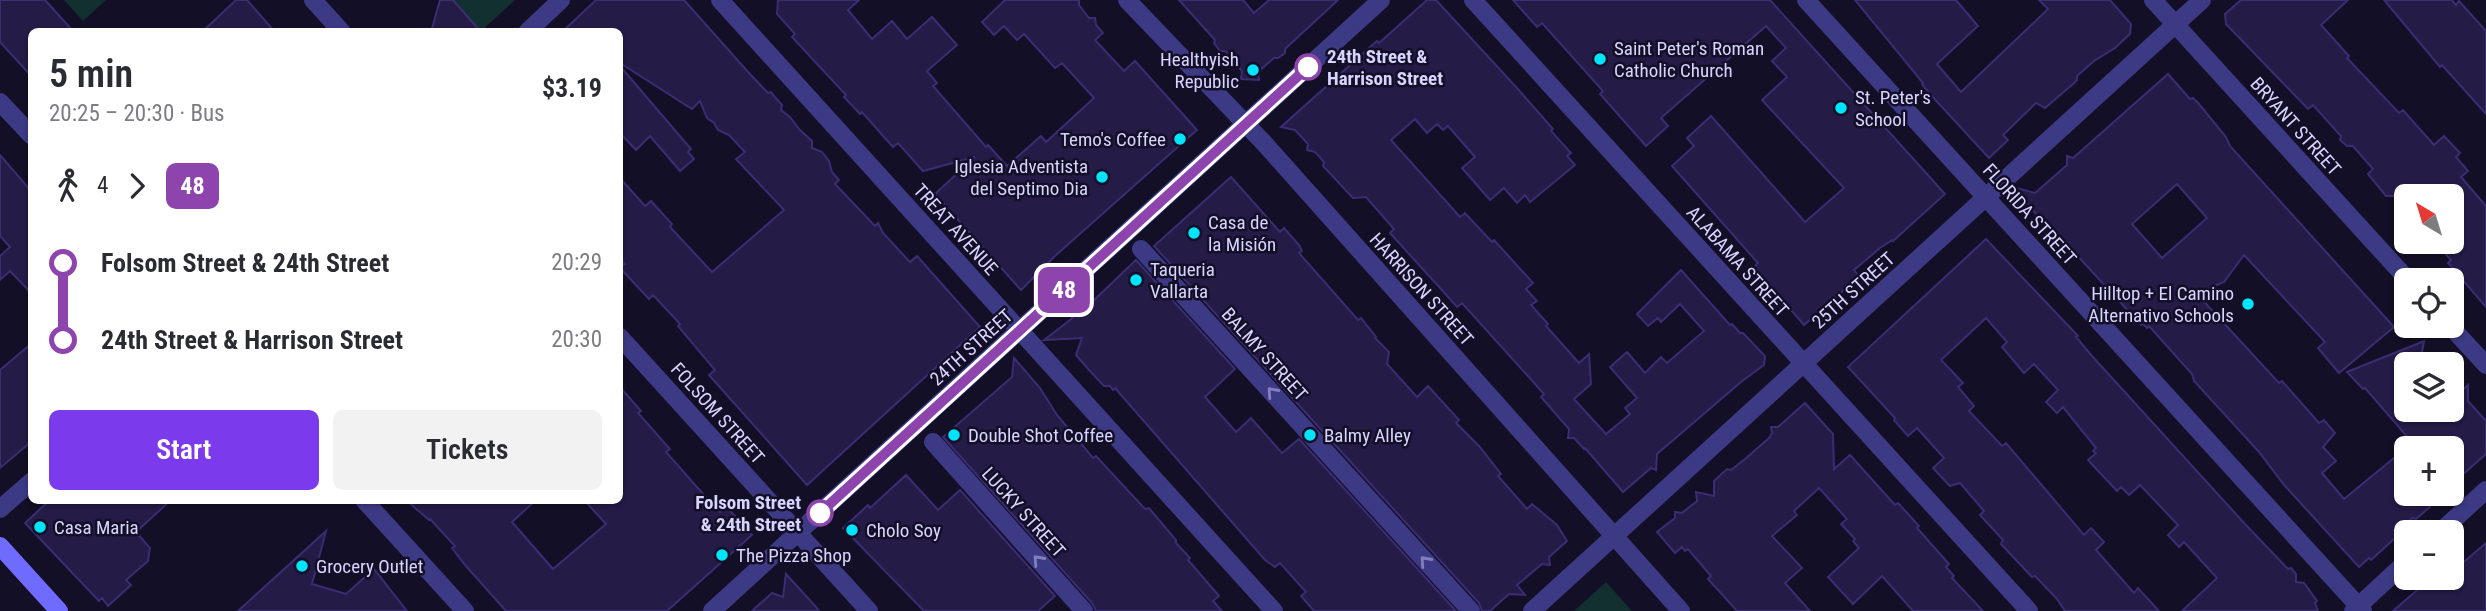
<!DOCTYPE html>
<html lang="en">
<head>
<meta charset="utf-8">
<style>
	:root { --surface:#fff; --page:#f2f2f3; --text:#2b2b33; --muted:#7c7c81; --accent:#7c3aed }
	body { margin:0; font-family:"Roboto Condensed",sans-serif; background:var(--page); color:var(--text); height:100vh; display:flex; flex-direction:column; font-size:26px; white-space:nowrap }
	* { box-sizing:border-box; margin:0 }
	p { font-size:23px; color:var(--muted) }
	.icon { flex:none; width:38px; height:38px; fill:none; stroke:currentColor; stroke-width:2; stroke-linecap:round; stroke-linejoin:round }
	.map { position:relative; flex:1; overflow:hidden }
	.side { position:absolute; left:28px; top:28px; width:595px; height:476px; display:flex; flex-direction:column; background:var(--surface); border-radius:10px; box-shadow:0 2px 5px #0004 }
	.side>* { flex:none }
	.badge { padding:0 14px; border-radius:10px; font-size:24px; line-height:46px }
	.needle { width:46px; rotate:322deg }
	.fabs { position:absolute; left:2394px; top:184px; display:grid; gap:14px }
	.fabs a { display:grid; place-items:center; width:70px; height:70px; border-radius:10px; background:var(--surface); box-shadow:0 2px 5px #0004; font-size:35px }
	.map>.badge { position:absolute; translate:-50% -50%; box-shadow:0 0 0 4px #fff }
	.legs { display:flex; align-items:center; gap:10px; height:77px; padding:0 21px; font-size:23px }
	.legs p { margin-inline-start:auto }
	.headline { display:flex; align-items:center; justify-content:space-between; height:119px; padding:0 21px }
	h1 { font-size:38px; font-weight:600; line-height:52px }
	.button { display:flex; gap:14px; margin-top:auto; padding:14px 21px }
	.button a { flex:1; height:80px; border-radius:10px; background:var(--accent); color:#fff; font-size:28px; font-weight:600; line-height:80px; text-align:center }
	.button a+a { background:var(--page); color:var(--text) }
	ul { padding:0 21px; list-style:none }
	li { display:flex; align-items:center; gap:24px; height:77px; font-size:26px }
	li i { display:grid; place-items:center; width:10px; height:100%; margin:0 9px; background:currentColor }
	li i::after { content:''; width:18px; height:18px; margin:-9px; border:5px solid; border-radius:50%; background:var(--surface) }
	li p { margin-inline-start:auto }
	li:first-child i { background:linear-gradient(#0000 50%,currentColor 0) }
	li:last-child i { background:linear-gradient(currentColor 50%,#0000 0) }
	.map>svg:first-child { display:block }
	.green { fill:#12302f }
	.building { fill:#241b47; stroke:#3b2d73; stroke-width:2; fill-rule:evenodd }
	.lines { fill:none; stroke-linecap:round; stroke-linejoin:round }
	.minor { stroke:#3d3a85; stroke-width:18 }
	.tertiary { stroke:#3d3a85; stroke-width:18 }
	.secondary { stroke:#6f6bff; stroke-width:18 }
	.oneway { stroke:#837fbc }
	.line-1-casing { stroke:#fff; stroke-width:16 }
	.line-1 { stroke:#8e44ad; stroke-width:10 }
	.poi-dot { fill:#00e5ff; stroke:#130f26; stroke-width:2.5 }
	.stop-1-dot { fill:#fff; stroke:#8e44ad; stroke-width:3.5 }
	.labels { text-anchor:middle; stroke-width:5; stroke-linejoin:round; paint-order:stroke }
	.poi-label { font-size:19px; fill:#d9d4ff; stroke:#130f26; text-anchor:start }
	.stop-label { font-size:19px; font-weight:bold; fill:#d9d4ff; stroke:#130f26; text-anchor:start }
	.street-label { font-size:19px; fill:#d9d4ff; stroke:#130f26 }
</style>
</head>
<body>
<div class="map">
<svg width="2486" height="611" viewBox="0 0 2486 611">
	<rect width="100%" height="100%" fill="#130f26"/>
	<path class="green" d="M64 0H106L83 21Z
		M440 0H515L481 31 432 32Z
		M1606 582 1632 611H1574Z"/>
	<path class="building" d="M0 0H45L74 32H32V77L0 42Z
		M236 0H247L275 32H202Z
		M440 0H453L481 32H431Z
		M596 0H684L749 73 768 93 771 92 774 96 782 105 781 110 790 117 800 130 812 141V148L822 152 829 161 832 172 839 180 835 184 875 226 878 223 883 233 910 262 917 256 980 327 807 485 709 375 715 370 678 326 680 324 653 295 649 299 620 268 625 264 620 258V178L645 206 651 201 672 224 670 227 712 272 784 210 736 159 745 152 729 135 718 130 714 123 707 118 700 101 692 109 620 63V32H562Z
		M778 0H859L848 10 872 39 892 21 907 39 932 17 957 45 927 71 937 83 933 86 986 147 988 145 1007 166 1041 136 1046 142 1094 98 1062 63 1055 68 1024 34 1017 40 1004 26 994 35 982 22 1005 0H1079V5L1089 18H1095L1096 25 1103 33 1095 40 1124 71 1135 61 1197 130 1055 256 1021 290 935 194 975 157 923 171 898 143 893 147 862 112 860 114 844 97 846 95 792 37 795 34 777 14Z
		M1179 0H1243L1254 13 1269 0H1338L1285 49V53L1278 58H1274L1258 72 1259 80 1241 79 1242 71 1225 51H1220L1214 43 1215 40Z
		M1427 0H1436L1516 87 1553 129 1551 131 1571 153 1567 156 1575 165 1530 202 1525 195 1517 203 1504 188 1490 200 1462 168 1475 157 1448 126 1443 130 1437 124 1427 133 1415 119 1391 140 1460 217 1465 213 1492 242 1494 240 1533 283 1526 289 1537 301 1531 305 1548 324 1546 326 1579 363 1589 354 1591 384 1574 399 1606 434 1630 414 1625 408 1637 398 1610 367 1627 352 1645 373 1661 357 1667 363 1704 331 1680 304 1661 322 1658 318 1648 326 1637 314 1681 270 1730 325 1732 324 1740 333H1743L1765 356 1764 365 1741 382 1657 454 1656 470 1651 468 1623 492 1585 448 1584 449 1574 438H1568L1569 429 1541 397 1544 394 1462 303 1457 307 1440 288 1390 233 1394 229 1366 197 1353 198 1323 166 1324 162 1315 152 1307 150 1308 144 1295 130 1281 127 1377 41 1379 43Z
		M1513 0H1770L1945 194 1893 241 1892 240 1880 248 1854 270 1858 275 1850 282 1852 283 1804 325 1754 267 1758 263 1672 166 1694 146 1687 138 1711 116 1805 222 1844 188 1762 100 1787 77 1772 61 1786 48 1766 26 1661 118 1668 126 1646 146 1600 94 1603 91 1542 23 1537 27Z
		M1855 0H1956L1978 26 1937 64 1961 92 2048 9 2039 0H2110L2131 24 2130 34 2115 48 2094 61 2077 76V80L2073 84 2045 108 2036 103 2003 135 2008 140 1989 158 1930 94 1922 84 1923 83Z
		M2241 0H2348L2321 25 2349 56 2347 58 2399 113 2403 110 2434 145 2444 136 2460 153 2456 157 2468 171 2461 177 2486 206V307L2448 263 2451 260 2435 242H2452V196H2386L2368 174 2373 169 2353 146H2347L2340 140 2341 136 2313 105 2308 109 2226 24 2225 14Z
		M2384 0H2452L2456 5 2459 1 2486 31V114L2442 65 2440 67Z
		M620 66 691 149 688 152 694 159 680 171 650 136 636 150 620 133Z
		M2168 74 2190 99 2193 98 2199 104 2226 137 2230 146 2394 327 2339 373 2318 348 2325 342 2244 255 2224 282 2197 294 2279 383 2282 381 2319 423 2324 420 2335 433 2323 447 2336 461 2322 473 2344 499 2406 448V494H2427L2430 507 2416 519 2412 518 2395 535 2396 537 2371 560 2369 558 2359 567 2285 486 2259 452 2194 381 2192 374 2149 326 2147 328 2142 323 2141 325 2074 252 2065 244 2063 246 2013 187 2035 193 2067 165V156L2073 158ZM2177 184 2207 218 2162 258 2132 224Z
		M0 155 32 192V294L10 271 0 280V256L10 247 0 236Z
		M1231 177 1280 232 1284 228 1299 245 1302 251 1299 253 1358 320 1361 318 1376 337 1375 338 1389 352 1387 364 1417 397 1428 386 1459 420 1456 423 1479 446 1501 474 1498 476 1527 509 1532 504 1557 525 1567 541 1549 557 1550 565 1542 564 1517 585 1525 595 1509 594 1490 611H1482L1479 603 1154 246Z
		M1986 239 2078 336 2076 337 2092 356 2245 524 2288 569 2291 568 2296 574V582L2304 583 2317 601 2315 603 2318 611H2182L2217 578 2184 542 2179 547 2168 535 2178 525 2140 485 2129 495 2121 487 2117 491 2088 460 2096 453 2093 451 2096 448 2063 407 2057 413 2046 402 2058 390 2034 364 2024 373 2002 347 2007 342 1986 318 1941 360 1963 383 1958 387 1974 406 1969 411 2002 446 2006 443 2084 535 2091 528 2104 542 2096 550 2134 593 2138 588 2159 611H2065L2057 599 2035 576 2032 577 2001 544 2003 540 1980 515 1984 511 1960 483 1950 486 1933 468 1944 458 1917 428 1908 436 1894 420 1895 418 1848 367Z
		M1136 260 1235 369 1205 397 1236 432 1251 418 1282 453 1299 439 1456 611H1314L1301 596 1306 592 1280 563 1275 567 1265 560 1115 388 1113 390 1110 386H1104L1089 370 1076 355 1082 338 1044 340 1070 320 1089 301 1092 302Z
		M2424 341 2420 364H2406V410H2452V399L2468 385V401L2486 421V454L2452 484V448H2417L2365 388 2363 389 2347 372Z
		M32 343V441L0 468V370Z
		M1014 358 1040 388 1057 415 1093 458 1096 456 1145 509 1149 508 1176 540V543L1190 558 1188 560 1219 596 1213 601 1222 611H1096L1092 603 943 437 1012 377Z
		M620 387 641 411 638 413 670 449 666 452 696 486 720 512 726 506 752 535 667 611H506L465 565 452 548 455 546 430 519 429 520 406 500H536L512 522 553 569 606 524 584 500H620Z
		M1805 403 1833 434 1834 469 1850 455 1895 505 1898 503 1919 526 1917 528 1949 564 1946 567 1954 576 1952 578 1983 611H1913L1882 576 1853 604 1828 577 1859 548 1853 541 1855 539 1841 524 1847 519 1819 488 1794 511 1797 515 1772 536 1802 568 1785 583 1810 611H1737L1708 579 1711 576 1688 549 1685 551 1682 547 1675 553 1657 532 1675 518V512L1682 513 1697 501 1696 492 1714 496V481L1727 469 1731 470 1745 459 1769 438 1772 433 1771 427H1778Z
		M906 475 938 510 960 490 1055 596 1038 611H924L843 528 868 505 870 508Z
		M50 500H171L136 532 150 548 148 561 126 580 131 585 108 606 102 598 99 601 25 523Z
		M326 531 312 584 346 594 374 569 407 611H238Z
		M2486 543V611H2393L2431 578H2452V572Z
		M786 574 816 607 819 611H752L772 593 783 597Z"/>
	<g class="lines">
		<path class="minor" d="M720 0 1274 611
			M1473 0 2029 611
			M1806 0 2363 611
			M527 32 561 0
			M0 102 32 136
			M1141 249 1471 611
			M933 442 1084 611
			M364 500 465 611
			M0 509 32 481
			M2440 532 2486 490
			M1532 611 2202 0
			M2353 611 2406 562"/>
		<path class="tertiary" d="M313 0 342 32
			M1127 0 1264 143 1681 611
			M2153 0 2408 280
			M2450 326 2486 365
			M620 337 869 611
			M712 611 1381 0"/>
		<path class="secondary" d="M0 546 59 611"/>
	</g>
	<defs><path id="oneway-chevron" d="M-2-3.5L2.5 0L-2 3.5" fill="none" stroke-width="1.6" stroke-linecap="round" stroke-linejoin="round" transform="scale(1.75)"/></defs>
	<g class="oneway">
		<use href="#oneway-chevron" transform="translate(1272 392) rotate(-132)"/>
		<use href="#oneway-chevron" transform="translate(1038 560) rotate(-132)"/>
		<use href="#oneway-chevron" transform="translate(1425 561) rotate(-132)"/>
	</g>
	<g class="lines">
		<defs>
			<path id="line-1" d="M820 513 1308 67"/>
		</defs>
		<use href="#line-1" class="line-1-casing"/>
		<use href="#line-1" class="line-1"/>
	</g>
	<g class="poi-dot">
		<circle cx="1600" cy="59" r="7"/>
		<circle cx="1253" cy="70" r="7"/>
		<circle cx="1841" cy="108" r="7"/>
		<circle cx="1180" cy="139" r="7"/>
		<circle cx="1102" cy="177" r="7"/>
		<circle cx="1194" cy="233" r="7"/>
		<circle cx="1136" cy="280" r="7"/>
		<circle cx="2248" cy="304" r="7"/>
		<circle cx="954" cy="435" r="7"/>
		<circle cx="1310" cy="435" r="7"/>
		<circle cx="40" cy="527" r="7"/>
		<circle cx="852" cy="530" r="7"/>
		<circle cx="722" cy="555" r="7"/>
		<circle cx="302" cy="566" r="7"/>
	</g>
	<g class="stop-1-dot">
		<circle cx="1308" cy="67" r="12"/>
		<circle cx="820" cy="513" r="12"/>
	</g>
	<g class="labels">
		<g class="poi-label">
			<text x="1614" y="55">Saint Peter's Roman<tspan x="1614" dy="22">Catholic Church</tspan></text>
			<text x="1239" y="66" text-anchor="end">Healthyish<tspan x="1239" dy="22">Republic</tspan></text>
			<text x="1855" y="104">St. Peter's<tspan x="1855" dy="22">School</tspan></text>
			<text x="1166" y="146" text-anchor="end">Temo's Coffee</text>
			<text x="1088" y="173" text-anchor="end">Iglesia Adventista<tspan x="1088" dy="22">del Septimo Dia</tspan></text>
			<text x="1208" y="229">Casa de<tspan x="1208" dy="22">la Misión</tspan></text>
			<text x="1150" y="276">Taqueria<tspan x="1150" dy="22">Vallarta</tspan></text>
			<text x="2234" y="300" text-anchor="end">Hilltop + El Camino<tspan x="2234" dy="22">Alternativo Schools</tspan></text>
			<text x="968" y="442">Double Shot Coffee</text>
			<text x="1324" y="442">Balmy Alley</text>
			<text x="54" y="534">Casa Maria</text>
			<text x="866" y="537">Cholo Soy</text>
			<text x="736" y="562">The Pizza Shop</text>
			<text x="316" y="573">Grocery Outlet</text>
		</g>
		<g class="stop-label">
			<text x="1327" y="63">24th Street &amp;<tspan x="1327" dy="22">Harrison Street</tspan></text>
			<text x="801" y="509" text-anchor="end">Folsom Street<tspan x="801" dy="22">&amp; 24th Street</tspan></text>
		</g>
		<g class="street-label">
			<text transform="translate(2296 126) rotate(48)" y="7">BRYANT STREET</text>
			<text transform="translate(2030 214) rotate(48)" y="7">FLORIDA STREET</text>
			<text transform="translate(956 229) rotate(48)" y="7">TREAT AVENUE</text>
			<text transform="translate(1738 261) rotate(48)" y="7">ALABAMA STREET</text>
			<text transform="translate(1422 289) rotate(48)" y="7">HARRISON STREET</text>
			<text transform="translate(1853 290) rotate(-42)" y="7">25TH STREET</text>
			<text transform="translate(971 347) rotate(-42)" y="7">24TH STREET</text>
			<text transform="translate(1265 354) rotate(48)" y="7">BALMY STREET</text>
			<text transform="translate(718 413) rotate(48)" y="7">FOLSOM STREET</text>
			<text transform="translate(1024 512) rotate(48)" y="7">LUCKY STREET</text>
		</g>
	</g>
</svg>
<div class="fabs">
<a><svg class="needle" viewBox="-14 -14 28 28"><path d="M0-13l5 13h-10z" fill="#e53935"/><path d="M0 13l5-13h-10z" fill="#7c7c81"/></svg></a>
<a><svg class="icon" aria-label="locate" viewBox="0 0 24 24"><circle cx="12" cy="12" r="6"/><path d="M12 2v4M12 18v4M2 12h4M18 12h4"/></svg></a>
<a><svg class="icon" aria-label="layers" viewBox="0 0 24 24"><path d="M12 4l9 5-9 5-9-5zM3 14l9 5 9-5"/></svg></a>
<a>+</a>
<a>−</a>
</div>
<b class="badge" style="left:1064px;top:290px;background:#8e44ad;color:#fff">48</b>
<section class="side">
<div class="headline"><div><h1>5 min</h1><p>20:25 – 20:30 · Bus</p></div><b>$3.19</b></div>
<div class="legs"><svg class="icon" aria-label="walk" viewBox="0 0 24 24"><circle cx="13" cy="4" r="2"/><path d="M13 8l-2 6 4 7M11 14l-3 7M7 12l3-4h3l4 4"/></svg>4<svg class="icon" aria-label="forward" viewBox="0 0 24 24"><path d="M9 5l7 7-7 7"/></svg><b class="badge" style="background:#8e44ad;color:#fff">48</b></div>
<ul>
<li><i style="color:#8e44ad"></i><b>Folsom Street &amp; 24th Street</b><p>20:29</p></li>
<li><i style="color:#8e44ad"></i><b>24th Street &amp; Harrison Street</b><p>20:30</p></li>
</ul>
<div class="button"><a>Start</a><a>Tickets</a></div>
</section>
</div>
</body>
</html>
